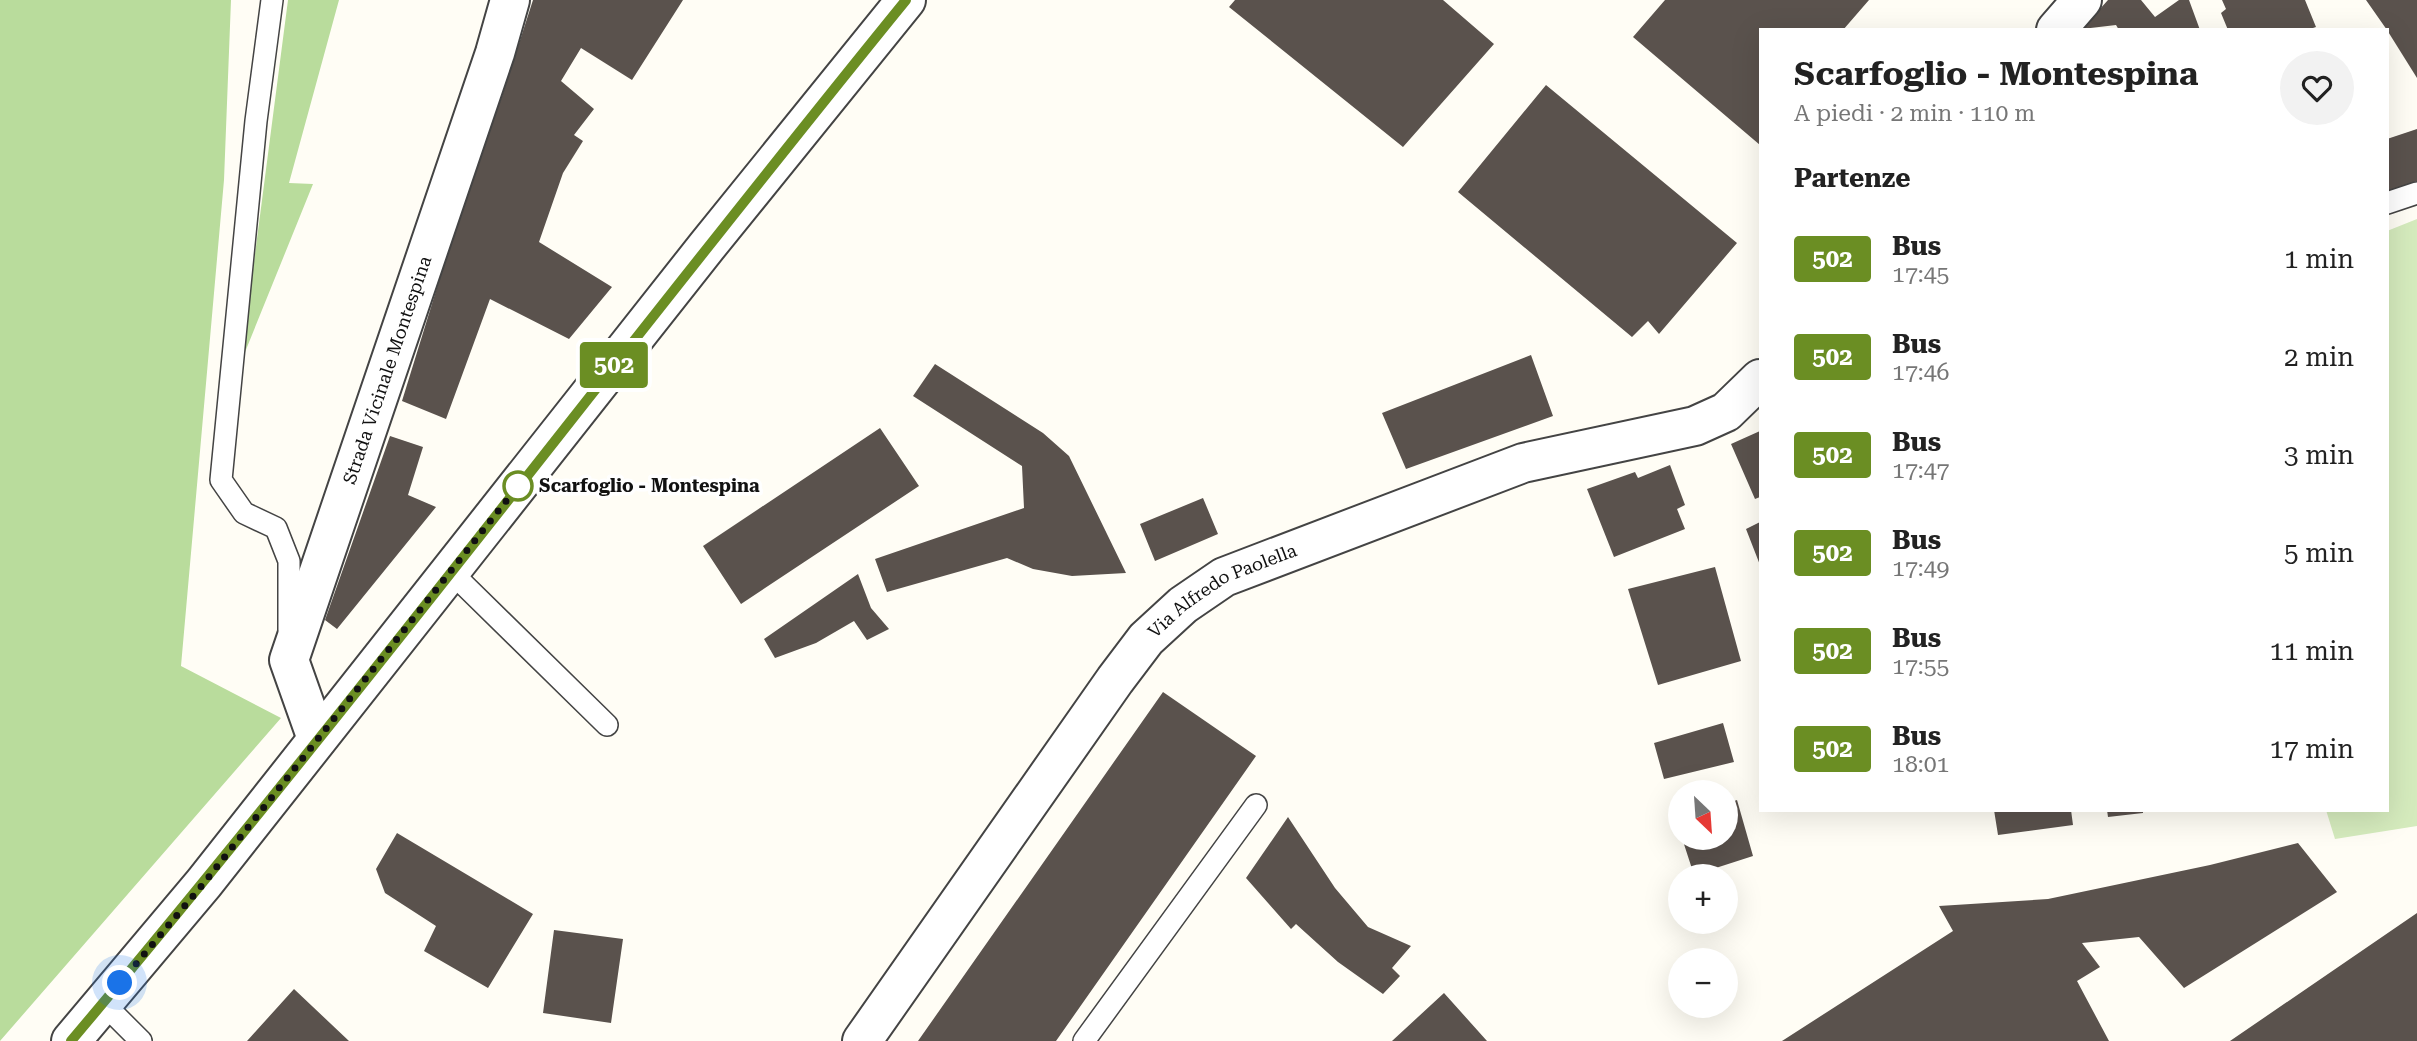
<!DOCTYPE html>
<html lang="it">
<head>
<meta charset="utf-8">
<style>
	:root { --surface:#fff; --page:#f2f2f2; --text:#222; --muted:#767676 }
	body { margin:0; font-family:"Roboto Serif",serif; background:var(--page); color:var(--text); height:100vh; display:flex; flex-direction:column; font-size:26px; white-space:nowrap }
	* { box-sizing:border-box; margin:0 }
	p { font-size:23px; color:var(--muted) }
	.icon { flex:none; width:38px; height:38px; fill:none; stroke:currentColor; stroke-width:2; stroke-linecap:round; stroke-linejoin:round }
	.map { position:relative; flex:1; overflow:hidden }
	.drawer { position:absolute; left:1759px; top:28px; width:630px; height:784px; display:flex; flex-direction:column; background:var(--surface); border-radius:0px; box-shadow:0 7px 28px #0002 }
	.drawer>* { flex:none }
	.badge { padding:0 14px; border-radius:5px; font-size:24px; line-height:46px }
	.needle { width:46px; rotate:155deg }
	.tools { position:absolute; left:1668px; top:780px; display:grid; gap:14px }
	.tools a { display:grid; place-items:center; width:70px; height:70px; border-radius:50%; background:var(--surface); box-shadow:0 7px 28px #0002; font-size:35px }
	.you { position:absolute; width:35px; height:35px; margin:-18px; border:5px solid #fff; border-radius:50%; background:#1a73e8; box-shadow:0 0 0 10px #1a73e833 }
	.map>.badge { position:absolute; translate:-50% -50%; box-shadow:0 0 0 4px #fff }
	h2 { padding:0 35px; font-size:26px; line-height:63px }
	.round { display:grid; place-items:center; flex:none; width:74px; height:74px; border-radius:37px; background:var(--page) }
	.summary { display:flex; align-items:center; justify-content:space-between; height:119px; padding:0 35px }
	h1 { font-size:33px; font-weight:700; line-height:52px }
	ul { padding:0; list-style:none }
	li { display:flex; align-items:center; gap:21px; height:98px; padding:0 35px }
	li div { flex:1 }
	li b { display:block; font-size:26px }
	li em { font-style:normal }
	li .badge { min-width:77px; font-weight:700; text-align:center }
	.map>svg:first-child { display:block }
	.green { fill:#d5ebbd }
	.forest { fill:#b9dc9c }
	.building { fill:#5a524d }
	.lines { fill:none; stroke-linecap:round; stroke-linejoin:round }
	.service-casing { stroke:#444; stroke-width:24 }
	.minor-casing { stroke:#444; stroke-width:42 }
	.tertiary-casing { stroke:#444; stroke-width:42 }
	.service { stroke:#fff; stroke-width:21 }
	.minor { stroke:#fff; stroke-width:38 }
	.tertiary { stroke:#fff; stroke-width:38 }
	.line-casing { stroke:#fff; stroke-width:16 }
	.line { stroke:#6b8e23; stroke-width:10 }
	.walk { stroke:#111; stroke-width:7; stroke-dasharray:0 12.6 }
	.stop-dot { fill:#fff; stroke:#6b8e23; stroke-width:3.5 }
	.labels { text-anchor:middle; stroke-width:7; stroke-linejoin:round; paint-order:stroke }
	.street-label { font-size:18px; fill:#111; stroke:#fff }
	.stop-label { font-size:18px; font-weight:bold; fill:#111; stroke:#fff; text-anchor:start }
</style>
</head>
<body>
<div class="map">
<svg width="2417" height="1041" viewBox="0 0 2417 1041">
	<rect width="100%" height="100%" fill="#fffdf5"/>
	<path class="green" d="M2417 219V826L2335 839 2326 810H2387V231Z"/>
	<path class="forest" d="M0 0H231L224 180 181 666 281 718 0 1041Z
		M288 0H339L289 183 313 184 241 362Z"/>
	<path class="building" d="M533 0H683L632 80 581 48 561 81 594 109 574 135 583 141 563 173 539 242 612 287 569 339 490 299 446 419 402 401 465 197 502 96Z
		M1235 0H1443L1494 44 1403 147 1229 7Z
		M1665 0H1869L1843 30H1760V145L1633 37Z
		M2108 0H2141L2155 17 2179 0H2189L2200 30H2119L2116 25 2082 29Z
		M2222 0H2305L2316 27 2307 30H2228L2221 13 2226 9Z
		M2366 0H2417V78L2387 30Z
		M1546 85 1737 243 1659 334 1648 321 1632 337 1458 192Z
		M2417 129V181L2387 192V139Z
		M1531 355 1553 416 1406 469 1382 413Z
		M935 364 1043 433 1069 456 1126 573 1072 576 1033 569 1007 558 887 592 875 559 1024 508 1022 466 913 396Z
		M880 428 919 486 741 604 703 546Z
		M1760 431V497L1755 499 1731 444Z
		M390 436 423 447 408 495 436 507 337 629 325 620Z
		M1670 465 1685 505 1677 509 1685 529 1614 557 1587 489 1635 472 1638 478Z
		M1203 498 1218 534 1155 561 1140 524Z
		M1760 522V565L1746 529Z
		M1715 567 1741 661 1658 685 1628 589Z
		M858 574 871 608 889 629 867 640 854 621 816 643 775 658 764 639Z
		M1163 692 1256 756 1056 1041H918Z
		M1723 723 1734 762 1664 779 1654 743Z
		M1737 800 1753 856 1694 875 1682 838H1726V804Z
		M1994 810H2071L2073 825 1998 835Z
		M2107 810H2143V813L2108 817Z
		M1288 817 1335 888 1368 927 1411 946 1392 968 1400 976 1383 994 1338 962 1296 924 1291 929 1246 878Z
		M397 833 533 914 488 988 424 951 436 926 385 893 376 869Z
		M2298 843 2337 892 2184 988 2139 937 2082 943 2100 967 2077 981 2109 1041H1782L1953 931 1939 906 2048 899 2210 865Z
		M2417 913V1041H2230Z
		M554 930 623 939 611 1023 543 1013Z
		M294 989 349 1041H247Z
		M1444 993 1487 1041H1392Z"/>
	<g class="lines">
		<defs>
			<path id="service" d="M272 0 256 121 221 480 244 513 276 528 289 561V630
				M2387 203 2417 193
				M450 571 607 725
				M103 1003 141 1041
				M1084 1041 1256 805"/>
			<g id="minor">
				<path d="M2056 30 2082 0"/>
				<path id="s1" d="M317 739 289 660 495 53 510 0"/>
				<path id="s2" d="M862 1041 1115 680 1146 639 1183 605 1224 577 1523 463 1695 426 1726 412 1760 379"/>
			</g>
			<path id="tertiary" d="M71 1041 204 883 707 246 906 0"/>
		</defs>
		<use href="#service" class="service-casing"/>
		<use href="#minor" class="minor-casing"/>
		<use href="#tertiary" class="tertiary-casing"/>
		<use href="#service" class="service"/>
		<use href="#minor" class="minor"/>
		<use href="#tertiary" class="tertiary"/>
	</g>
	<g class="lines">
		<defs>
			<path id="line" d="M71 1041C358 701 625 345 906 0"/>
		</defs>
		<use href="#line" class="line-casing"/>
		<use href="#line" class="line"/>
		<path class="walk" d="M120 983 204 883 518 486"/>
	</g>
	<circle class="stop-dot" cx="518" cy="486" r="14"/>
	<g class="labels">
		<g class="street-label">
			<text dy="6" stroke="none"><textPath href="#s1" startOffset="390">Strada Vicinale Montespina</textPath></text>
			<text dy="6" stroke="none"><textPath href="#s2" startOffset="584">Via Alfredo Paolella</textPath></text>
		</g>
		<g class="stop-label">
			<text x="539" y="492">Scarfoglio - Montespina</text>
		</g>
	</g>
</svg>
<div class="tools">
<a><svg class="needle" viewBox="-14 -14 28 28"><path d="M0-13l5 13h-10z" fill="#e53935"/><path d="M0 13l5-13h-10z" fill="#767676"/></svg></a>
<a>+</a>
<a>−</a>
</div>
<div class="you" style="left:120px;top:983px"></div>
<b class="badge" style="left:614px;top:365px;background:#6b8e23;color:#fff">502</b>
<section class="drawer">
<div class="summary"><div><h1>Scarfoglio - Montespina</h1><p>A piedi · 2 min · 110 m</p></div><a class="round"><svg class="icon" aria-label="heart" viewBox="0 0 24 24"><path d="M12 20l-8-8c-3-5 5-10 8-4 3-6 11-1 8 4z"/></svg></a></div>
<h2>Partenze</h2>
<ul>
<li><span class="badge" style="background:#6b8e23;color:#fff">502</span><div><b>Bus</b><p>17:45</p></div><em>1 min</em></li>
<li><span class="badge" style="background:#6b8e23;color:#fff">502</span><div><b>Bus</b><p>17:46</p></div><em>2 min</em></li>
<li><span class="badge" style="background:#6b8e23;color:#fff">502</span><div><b>Bus</b><p>17:47</p></div><em>3 min</em></li>
<li><span class="badge" style="background:#6b8e23;color:#fff">502</span><div><b>Bus</b><p>17:49</p></div><em>5 min</em></li>
<li><span class="badge" style="background:#6b8e23;color:#fff">502</span><div><b>Bus</b><p>17:55</p></div><em>11 min</em></li>
<li><span class="badge" style="background:#6b8e23;color:#fff">502</span><div><b>Bus</b><p>18:01</p></div><em>17 min</em></li>
</ul>
</section>
</div>
</body>
</html>
